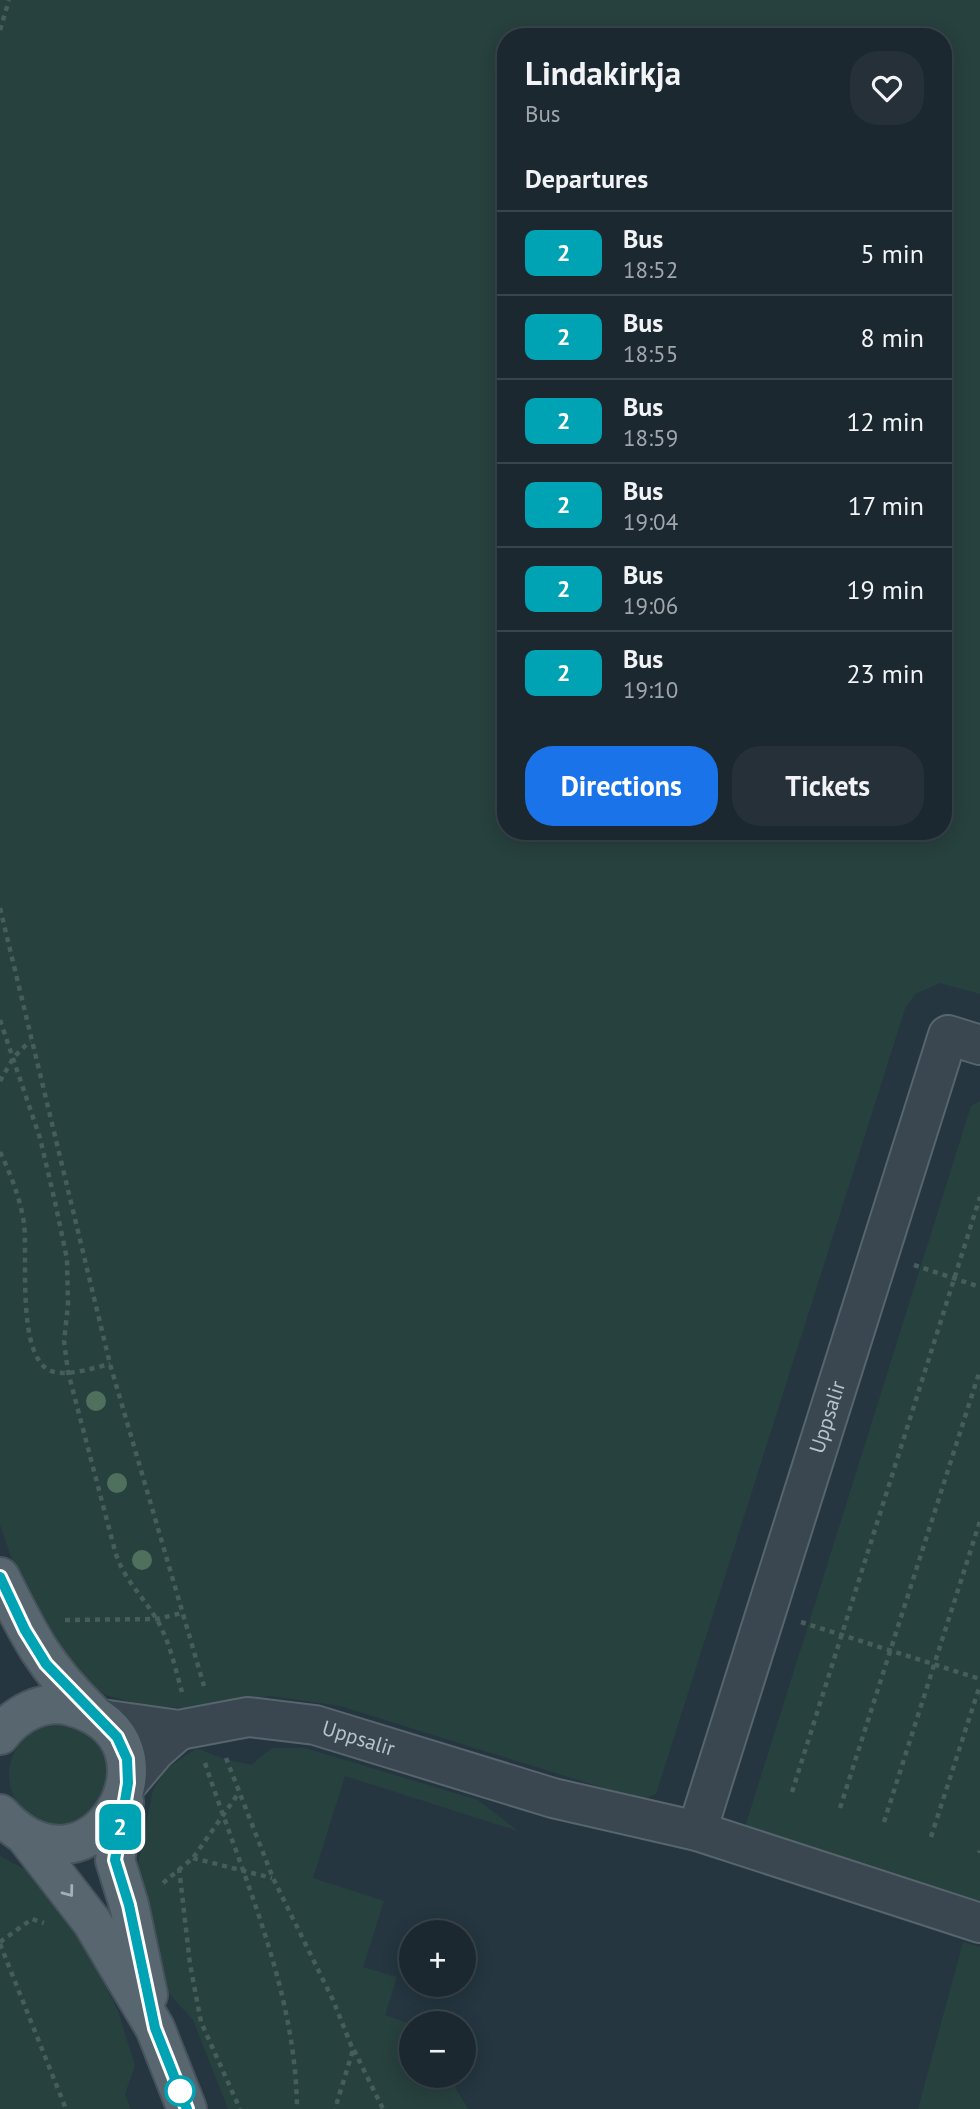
<!DOCTYPE html>
<html lang="en">
<head>
<meta charset="utf-8">
<style>
	:root { --surface:#1c2830; --page:#253038; --text:#f1f3f6; --muted:#a0a6ab; --line:#3a444c; --accent:#1a73e8 }
	body { margin:0; font-family:"PT Sans",sans-serif; background:var(--page); color:var(--text); height:100vh; display:flex; flex-direction:column; font-size:26px; white-space:nowrap }
	* { box-sizing:border-box; margin:0 }
	p { font-size:23px; color:var(--muted) }
	.icon { flex:none; width:38px; height:38px; fill:none; stroke:currentColor; stroke-width:2; stroke-linecap:round; stroke-linejoin:round }
	.map { position:relative; flex:1; overflow:hidden }
	.side { position:absolute; left:497px; top:28px; width:455px; height:812px; display:flex; flex-direction:column; background:var(--surface); border-radius:28px; box-shadow:0 4px 18px #0003,0 0 0 2px var(--line) }
	.side>* { flex:none }
	.badge { padding:0 14px; border-radius:10px; font-size:24px; line-height:46px }
	.controls { position:absolute; left:399px; top:1920px; display:grid; gap:14px }
	.controls a { display:grid; place-items:center; width:77px; height:77px; border-radius:50%; background:var(--surface); box-shadow:0 4px 18px #0003,0 0 0 2px var(--line); font-size:35px }
	.map>.badge { position:absolute; translate:-50% -50%; box-shadow:0 0 0 4px #fff }
	h2 { padding:0 28px; font-size:26px; line-height:63px }
	.round { display:grid; place-items:center; flex:none; width:74px; height:74px; border-radius:28px; background:var(--page) }
	.summary { display:flex; align-items:center; justify-content:space-between; height:119px; padding:0 28px }
	h1 { font-size:33px; font-weight:700; line-height:52px }
	.cta { display:flex; gap:14px; margin-top:auto; padding:14px 28px }
	.cta a { flex:1; height:80px; border-radius:28px; background:var(--accent); color:#fff; font-size:28px; font-weight:700; line-height:80px; text-align:center }
	.cta a+a { background:var(--page); color:var(--text) }
	ul { padding:0; list-style:none }
	li { display:flex; align-items:center; gap:21px; height:84px; padding:0 28px; border-top:2px solid var(--line) }
	li div { flex:1 }
	li b { display:block; font-size:26px }
	li em { font-style:normal }
	li .badge { min-width:77px; font-weight:700; text-align:center }
	.map>svg:first-child { display:block }
	.green { fill:#27413f; fill-rule:evenodd }
	.lines { fill:none; stroke-linecap:round; stroke-linejoin:round }
	.minor-casing { stroke:#57656d; stroke-width:42 }
	.major-casing { stroke:#46535c; stroke-width:42 }
	.path { stroke:#465d5b; stroke-width:4.5; stroke-dasharray:5 5; stroke-linecap:butt }
	.minor { stroke:#3a4750; stroke-width:38 }
	.major { stroke:#586670; stroke-width:38 }
	.tree { fill:#50705e }
	.oneway { stroke:#a3b0b8 }
	.line-casing { stroke:#fff; stroke-width:16 }
	.line { stroke:#00a3b4; stroke-width:10 }
	.stop-dot { fill:#fff; stroke:#00a3b4; stroke-width:3.5 }
	.labels { text-anchor:middle; stroke-width:5; stroke-linejoin:round; paint-order:stroke }
	.street-label { font-size:21px; fill:#b6c2ca; stroke:#1e2c35 }
</style>
</head>
<body>
<div class="map">
<svg width="980" height="2109" viewBox="0 0 980 2109">
	<rect width="100%" height="100%" fill="#253640"/>
	<path class="green" d="M0 0H980V994L940 983 915 994 905 1009 656 1794 642 1800 340 1706 270 1696 193 1708 146 1706 105 1695 65 1663 29 1609 0 1525ZM506 37H943V831H506Z
		M980 1101V1901L745 1827 971 1106Z
		M9 1775a50 50 0 1 1 100 0a50 50 0 1 1-100 0Z
		M197 1748 221 1758 251 1765 272 1748H305L478 1800 518 1831 345 1776 313 1878 384 1901 363 1967 397 1977 385 2015 411 2024V2076H453L456 2089 468 2109H228L193 2020 167 1991 147 1932 137 1870 153 1790 166 1769Z
		M0 1856 32 1873 66 1906 118 2011 135 2066 125 2094 131 2109H0Z
		M963 1942 980 1947V2109H918Z"/>
	<g class="lines">
		<defs>
			<g id="minor">
				<path id="s1" d="M101 1719 179 1730 248 1717 315 1725 553 1798 697 1831 980 1923"/>
				<path d="M128 1783 155 1751 179 1730"/>
				<path id="s2" d="M697 1831 948 1035 980 1045"/>
			</g>
			<path id="major" d="M0 1577C29 1635 43 1665 91 1712
				M0 1735C16 1714 43 1699 70 1706 193 1738 92 1915 0 1814
				M124 1802 115 1860 129 1905 148 1995
				M27 1838 92 1922 155 2028 187 2109"/>
		</defs>
		<use href="#minor" class="minor-casing"/>
		<use href="#major" class="major-casing"/>
		<path class="path" d="M0 30 9 0
			M0 908 110 1364 204 1686
			M0 1020 40 1138 55 1202 67 1259 68 1305 64 1341 68 1372 115 1551C123 1579 143 1596 157 1620 170 1642 175 1668 182 1692
			M0 1081 14 1057 30 1041
			M0 1152C11 1175 20 1198 24 1223 28 1256 16 1357 51 1371 67 1377 93 1368 110 1364
			M914 1265 980 1287
			M65 1620 157 1619 182 1613
			M801 1622 980 1679
			M226 1758 273 1878 333 2000 353 2050 335 2109
			M205 1763C242 1875 296 1989 297 2109
			M792 1792 980 1197
			M840 1808 980 1370
			M884 1822 980 1521
			M931 1837 980 1685
			M979 1853 980 1851
			M193 1858 272 1878
			M179 1868 190 1964 201 2022 240 2109
			M163 1883 193 1858 238 1794
			M0 1942 32 1919 44 1923
			M0 1944 66 2109
			M354 2050 383 2109"/>
		<use href="#minor" class="minor"/>
		<use href="#major" class="major"/>
	</g>
	<g class="tree">
		<circle cx="96" cy="1401" r="10"/>
		<circle cx="117" cy="1483" r="10"/>
		<circle cx="142" cy="1560" r="10"/>
	</g>
	<defs><path id="oneway-chevron" d="M-2-3.5L2.5 0L-2 3.5" fill="none" stroke-width="1.6" stroke-linecap="round" stroke-linejoin="round" transform="scale(1.75)"/></defs>
	<use class="oneway" href="#oneway-chevron" transform="translate(69 1892) rotate(53)"/>
	<g class="lines">
		<defs>
			<path id="line" d="M0 1577 25 1630 46 1664 117 1737 127 1759 128 1783 115 1860 129 1905 155 2028 187 2109"/>
		</defs>
		<use href="#line" class="line-casing"/>
		<use href="#line" class="line"/>
	</g>
	<circle class="stop-dot" cx="180" cy="2091" r="14"/>
	<g class="labels">
		<g class="street-label">
			<text dy="7" stroke="none"><textPath href="#s2" startOffset="434">Uppsalir</textPath></text>
			<text dy="7" stroke="none"><textPath href="#s1" startOffset="262">Uppsalir</textPath></text>
		</g>
	</g>
</svg>
<div class="controls">
<a>+</a>
<a>−</a>
</div>
<b class="badge" style="left:120px;top:1827px;background:#00a3b4;color:#fff">2</b>
<section class="side">
<div class="summary"><div><h1>Lindakirkja</h1><p>Bus</p></div><a class="round"><svg class="icon" aria-label="heart" viewBox="0 0 24 24"><path d="M12 20l-8-8c-3-5 5-10 8-4 3-6 11-1 8 4z"/></svg></a></div>
<h2>Departures</h2>
<ul>
<li><span class="badge" style="background:#00a3b4;color:#fff">2</span><div><b>Bus</b><p>18:52</p></div><em>5 min</em></li>
<li><span class="badge" style="background:#00a3b4;color:#fff">2</span><div><b>Bus</b><p>18:55</p></div><em>8 min</em></li>
<li><span class="badge" style="background:#00a3b4;color:#fff">2</span><div><b>Bus</b><p>18:59</p></div><em>12 min</em></li>
<li><span class="badge" style="background:#00a3b4;color:#fff">2</span><div><b>Bus</b><p>19:04</p></div><em>17 min</em></li>
<li><span class="badge" style="background:#00a3b4;color:#fff">2</span><div><b>Bus</b><p>19:06</p></div><em>19 min</em></li>
<li><span class="badge" style="background:#00a3b4;color:#fff">2</span><div><b>Bus</b><p>19:10</p></div><em>23 min</em></li>
</ul>
<div class="cta"><a>Directions</a><a>Tickets</a></div>
</section>
</div>
</body>
</html>
